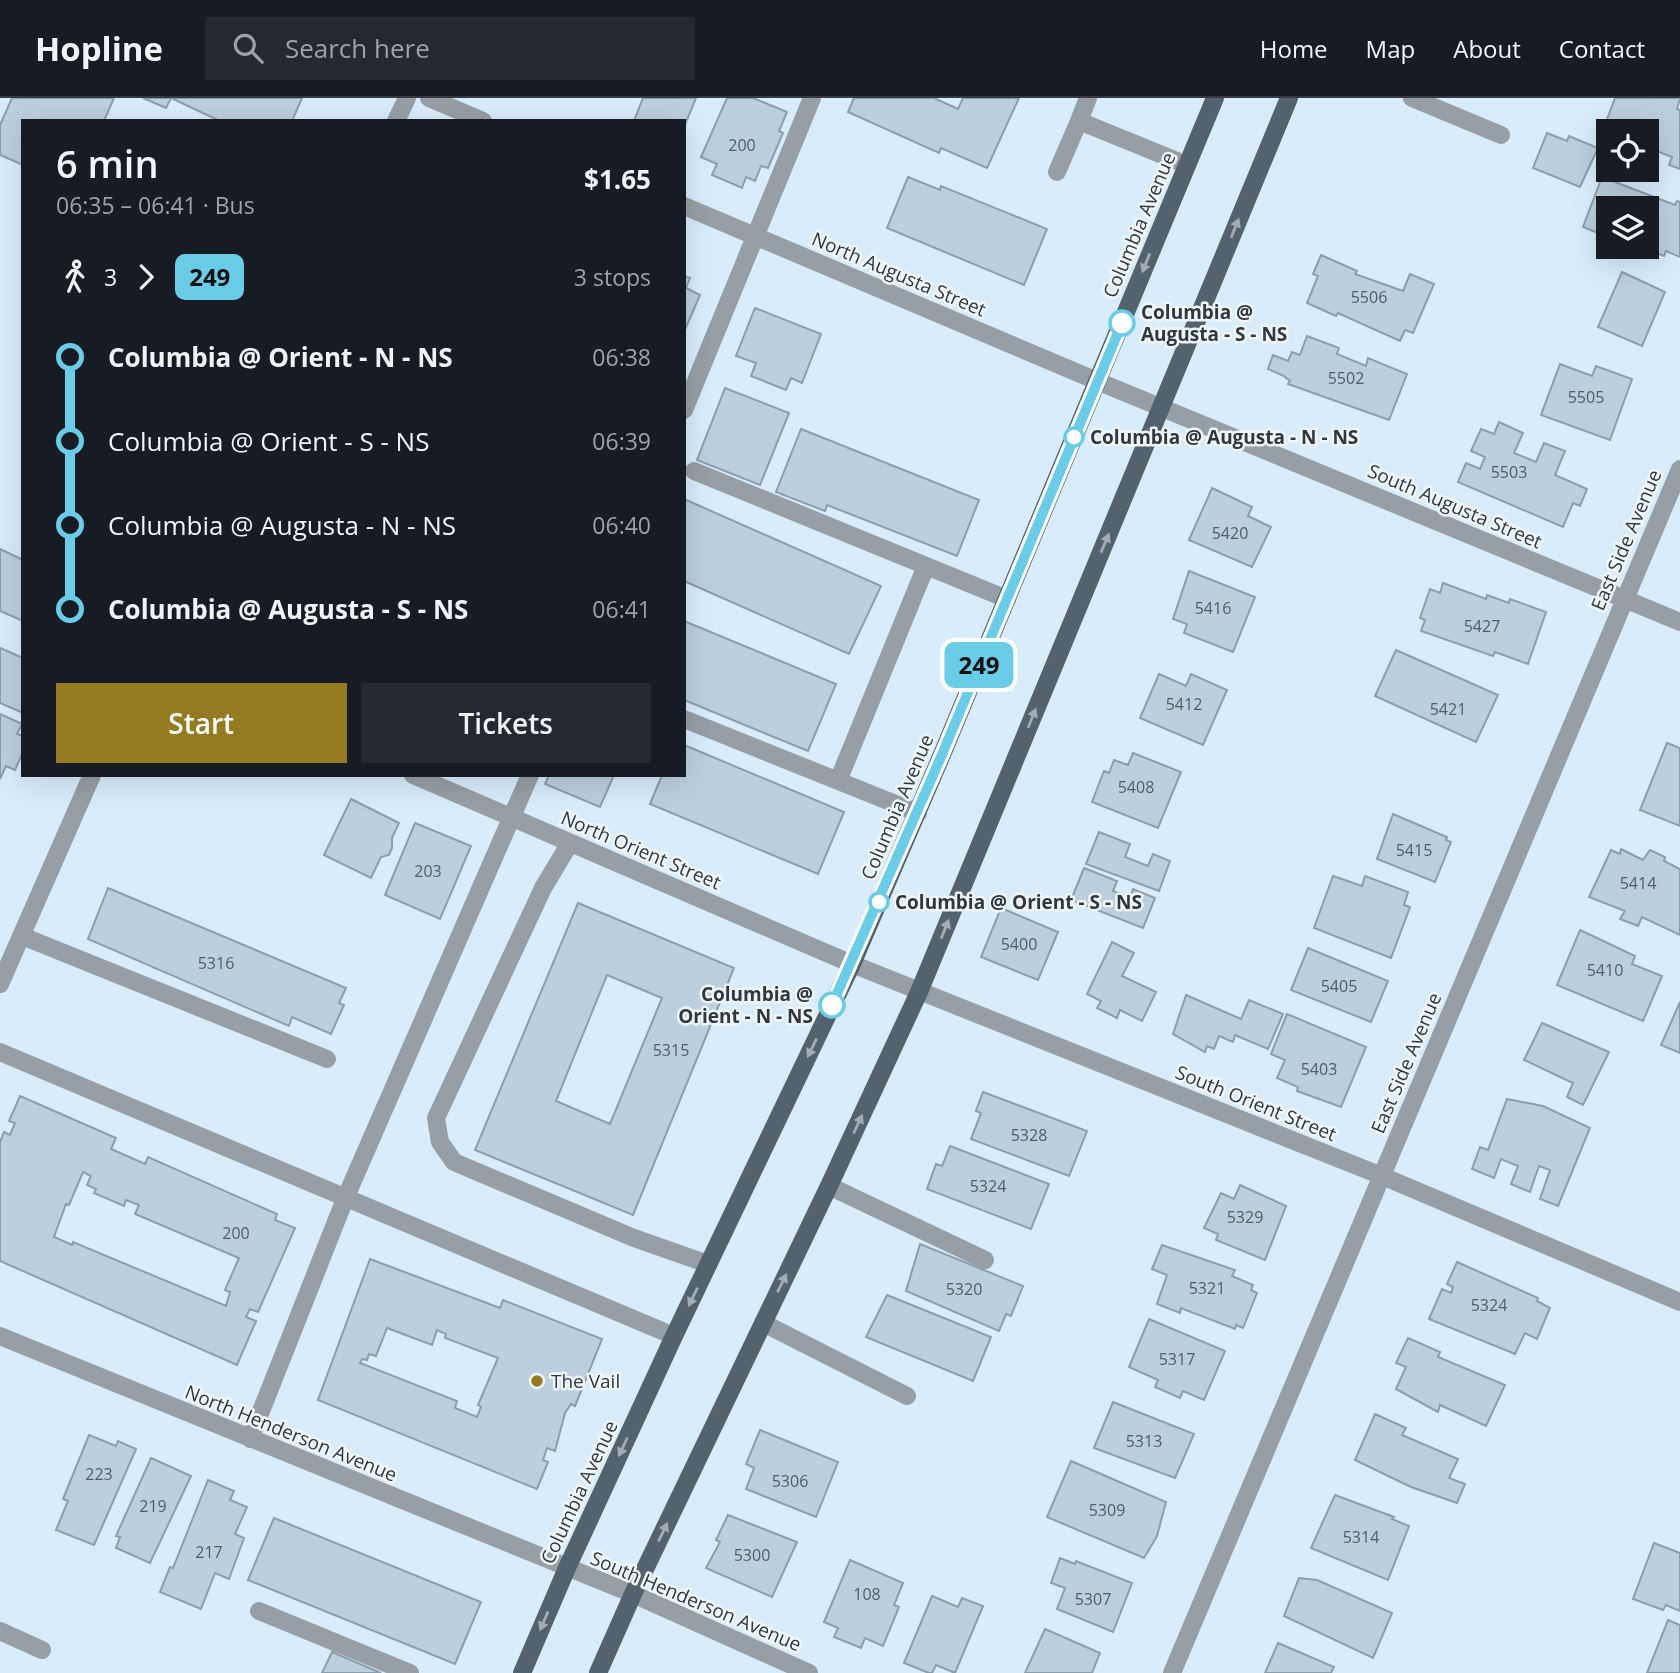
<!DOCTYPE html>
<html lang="en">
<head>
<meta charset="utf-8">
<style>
	:root { --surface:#171b24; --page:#242831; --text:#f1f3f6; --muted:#9ea1a6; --line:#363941; --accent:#947a21 }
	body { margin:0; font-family:"Open Sans",sans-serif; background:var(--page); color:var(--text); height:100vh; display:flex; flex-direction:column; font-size:26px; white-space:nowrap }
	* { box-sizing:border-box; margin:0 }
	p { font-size:23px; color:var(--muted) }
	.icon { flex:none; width:38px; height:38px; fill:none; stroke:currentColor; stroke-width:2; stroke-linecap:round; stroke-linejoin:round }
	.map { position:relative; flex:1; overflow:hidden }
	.details { position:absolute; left:21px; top:21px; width:665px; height:658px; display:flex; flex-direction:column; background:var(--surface); border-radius:0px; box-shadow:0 7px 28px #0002 }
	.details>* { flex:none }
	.badge { padding:0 14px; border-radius:10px; font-size:24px; line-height:46px }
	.buttons { position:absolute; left:1596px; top:21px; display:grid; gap:14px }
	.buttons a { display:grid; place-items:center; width:63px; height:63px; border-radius:0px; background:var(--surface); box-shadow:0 7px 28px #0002; font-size:35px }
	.map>.badge { position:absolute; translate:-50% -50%; box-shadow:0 0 0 4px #fff }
	.legs { display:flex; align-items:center; gap:10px; height:77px; padding:0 35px; font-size:23px }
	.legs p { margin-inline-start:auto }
	.head { display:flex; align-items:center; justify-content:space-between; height:119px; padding:0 35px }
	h1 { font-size:38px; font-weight:600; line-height:52px }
	.button { display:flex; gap:14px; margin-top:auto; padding:14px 35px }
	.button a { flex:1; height:80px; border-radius:0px; background:var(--accent); color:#fff; font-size:28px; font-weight:600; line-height:80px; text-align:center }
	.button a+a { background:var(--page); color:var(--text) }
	ul { padding:0 35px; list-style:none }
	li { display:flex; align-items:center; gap:24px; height:84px; font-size:26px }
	li i { display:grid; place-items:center; width:10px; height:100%; margin:0 9px; background:currentColor }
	li i::after { content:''; width:18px; height:18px; margin:-9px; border:5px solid; border-radius:50%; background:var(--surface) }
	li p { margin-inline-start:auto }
	li:first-child i { background:linear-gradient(#0000 50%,currentColor 0) }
	li:last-child i { background:linear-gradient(currentColor 50%,#0000 0) }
	header { display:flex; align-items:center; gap:42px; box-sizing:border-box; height:98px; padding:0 35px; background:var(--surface); border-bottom:2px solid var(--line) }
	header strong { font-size:33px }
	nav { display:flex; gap:38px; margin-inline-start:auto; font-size:24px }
	.search { width:490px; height:63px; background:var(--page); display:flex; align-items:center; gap:18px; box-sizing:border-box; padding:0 24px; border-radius:0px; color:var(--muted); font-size:26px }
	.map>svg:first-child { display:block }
	.building { fill:#bbcfde; stroke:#8b9eac; stroke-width:2; fill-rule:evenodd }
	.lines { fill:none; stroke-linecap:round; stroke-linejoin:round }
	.minor { stroke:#969fa5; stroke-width:18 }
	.major { stroke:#53626d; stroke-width:18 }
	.oneway { fill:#a1acb5 }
	.line-1-casing { stroke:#fff; stroke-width:16 }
	.line-1 { stroke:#6bcce7; stroke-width:10 }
	.stop-1-dot { fill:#fff; stroke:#6bcce7; stroke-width:3.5 }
	.poi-dot { fill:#947a21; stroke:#eff7fd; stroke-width:2.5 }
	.labels { text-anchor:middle; stroke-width:5; stroke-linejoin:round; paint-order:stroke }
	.number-label { font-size:16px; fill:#535d65 }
	.street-label { font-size:19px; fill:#30373d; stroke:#eff7fd }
	.stop-label { font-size:19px; font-weight:bold; fill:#30373d; stroke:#eff7fd; text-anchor:start }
	.poi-label { font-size:19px; fill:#30373d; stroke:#eff7fd; text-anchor:start }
</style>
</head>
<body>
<header>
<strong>Hopline</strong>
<div class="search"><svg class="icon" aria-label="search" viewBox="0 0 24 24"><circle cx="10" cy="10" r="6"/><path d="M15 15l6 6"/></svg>Search here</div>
<nav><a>Home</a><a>Map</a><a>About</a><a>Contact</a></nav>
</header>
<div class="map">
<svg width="1680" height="1575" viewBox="0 0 1680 1575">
	<rect width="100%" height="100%" fill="#d8ecfc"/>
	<path class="building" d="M12 0H114L104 23H23V67L0 57V27Z
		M143 0H302L292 23H220L171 0 166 10Z
		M643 0H696L684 29V23H634Z
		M727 0H753L787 14 779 33 783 35 768 70 761 68 755 83 746 79 742 90 712 77 717 66 701 59Z
		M854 0H934L958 11 963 0H1019L987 70 941 50 939 55 848 14Z
		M1615 0H1680L1677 11 1680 12V71L1669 67 1672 59 1647 49V33L1608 34 1603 32Z
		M1547 35 1567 43 1569 38 1598 50 1580 89 1533 70Z
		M908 79 940 92 941 88 1047 131 1024 187 887 130Z
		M1602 79 1675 107 1677 103 1680 104V159L1666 153 1664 158 1641 149H1647V110H1608V139L1583 129Z
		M1321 157 1357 173 1355 176 1403 193 1410 176 1434 186 1413 235 1405 232 1400 243 1338 215 1336 218 1307 205 1318 178 1313 176Z
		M1622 174 1665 194 1642 248 1598 229Z
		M684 178 690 180 686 190 700 197 684 234Z
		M755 210 821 236 802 285 791 280 786 292 751 278 756 265 736 258Z
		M1307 238 1339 250 1337 256 1366 268 1368 260 1407 276 1389 322 1288 286 1290 283 1284 278 1268 271 1273 257 1288 263 1292 254 1300 257Z
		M1560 266 1592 278 1596 268 1632 281 1610 342 1541 317Z
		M725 290 789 315 760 387 697 362Z
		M1499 324 1523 335 1514 355 1536 364 1544 345 1565 353 1555 377 1587 391 1580 408 1573 405 1563 429 1458 384 1466 365 1480 371 1485 359 1471 353 1481 331 1494 336Z
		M801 331 979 402 957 458 827 407 825 413 776 394Z
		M1212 390 1252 409 1248 418 1271 429 1252 469 1189 442Z
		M684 401 881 488 849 556 684 483Z
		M0 451 23 462V523L0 513Z
		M1189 473 1255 499 1233 554 1184 535 1187 526 1173 521Z
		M1443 485 1486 501 1487 497 1509 505 1510 501 1546 514 1528 566 1495 554 1493 558 1421 533 1425 522 1420 520 1430 491 1440 495Z
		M684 523 836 586 808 653 684 602Z
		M0 550 23 560V615L0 605Z
		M1396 552 1498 597 1476 644 1375 598Z
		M1159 576 1186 588 1191 576 1227 592 1203 647 1140 620Z
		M0 616 22 626 17 636 23 638V654L15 672 6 668 0 681Z
		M1667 645 1680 650V728L1640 712Z
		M684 647 844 714 818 776 650 706 662 677H684Z
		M1133 655 1181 674 1158 730 1092 704 1104 673 1109 675 1114 662 1128 667Z
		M549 677H614L600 709 545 686Z
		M351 701 399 725 392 740V750L389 757 381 759 371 780 324 757Z
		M1393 716 1447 739 1446 742 1451 744 1435 784 1377 761Z
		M415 725 471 748 440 821 385 797Z
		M1099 734 1130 746 1125 759 1148 768 1153 756 1170 763 1159 793 1086 766Z
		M1621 751 1643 762 1650 752 1665 759 1664 763 1680 771V837L1642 819 1638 828 1620 821 1625 813 1589 799 1611 752 1620 756Z
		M1084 770 1117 783 1113 793 1130 800 1133 791 1155 800 1143 830 1071 802Z
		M1333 778 1362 788 1365 778 1408 794 1404 807 1410 809 1391 860 1314 830Z
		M108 790 346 890 339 905 344 907 331 936 292 919 289 928 88 841Z
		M578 805 734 870 633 1117 475 1052ZM607 877 662 900 610 1026 556 1003Z
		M1001 810 1058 834 1038 882 981 859Z
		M1580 832 1635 858 1632 866 1662 878 1643 923 1557 887Z
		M1112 844 1134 855 1122 878 1156 894 1142 923 1120 912 1117 920 1097 910 1101 903 1087 896Z
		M1308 850 1388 883 1371 924 1291 892Z
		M1186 897 1241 921 1249 902 1283 916 1268 951 1235 937 1233 944 1219 938 1214 951 1207 948 1205 954 1173 936Z
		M1680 904V955L1661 947Z
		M1287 916 1366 949 1341 1009 1297 993 1298 989 1277 980 1285 962 1271 956Z
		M1542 925 1609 954 1583 1007 1567 999 1573 985 1524 962Z
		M983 994 1087 1033 1069 1078 971 1041 981 1015 976 1013Z
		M20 998 116 1040 111 1051 145 1066 148 1059 277 1116 275 1122 295 1130 258 1214 250 1211 246 1219 256 1223 237 1267 0 1163V1044L4 1034 10 1037 15 1025 9 1023ZM83 1074 91 1078 87 1087 96 1091 94 1095 124 1108 126 1102 139 1107 135 1116 239 1160 225 1192 230 1194 226 1208 73 1144 72 1147 54 1139 66 1106 69 1107Z
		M1507 1001 1543 1008 1590 1030 1558 1108 1540 1101 1550 1072 1539 1068 1530 1094 1511 1086 1518 1068 1501 1061 1494 1080 1472 1071 1480 1049 1488 1052Z
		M950 1048 1049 1086 1031 1131 927 1091 936 1066 942 1068Z
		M1240 1087 1286 1108 1265 1162 1216 1142 1218 1136 1204 1130 1221 1095 1234 1101Z
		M920 1146 1023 1188 1011 1218 1006 1216 999 1233 906 1193Z
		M1162 1147 1235 1172 1232 1178 1253 1187 1251 1192 1257 1195 1243 1230 1236 1227 1235 1231 1181 1210 1180 1215 1157 1206 1167 1177 1152 1171Z
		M370 1161 500 1210 503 1202 602 1241 575 1308 571 1306 565 1315 555 1353 547 1350 543 1362 548 1364 537 1391 318 1302ZM387 1230 432 1247 437 1232 446 1236 445 1240 498 1260 478 1307 481 1309 477 1319 455 1310 457 1303 360 1265 362 1261 367 1262 369 1256 376 1258Z
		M1457 1164 1538 1200 1537 1203 1550 1210 1537 1241 1525 1235 1515 1256 1429 1221 1442 1191 1451 1195 1453 1189 1447 1186Z
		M887 1197 991 1239 973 1283 866 1239Z
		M1149 1221 1225 1253 1204 1302 1183 1293 1180 1300 1155 1289 1158 1282 1129 1269Z
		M1408 1240 1440 1254 1438 1259 1505 1287 1486 1328 1440 1307 1438 1314 1396 1291 1406 1269 1396 1265Z
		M1113 1304 1194 1336 1175 1380 1094 1350Z
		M1375 1316 1406 1330 1402 1337 1458 1361 1449 1380 1465 1386 1457 1405 1411 1389 1355 1362Z
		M760 1332 838 1364 816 1419 746 1391 754 1370 746 1366Z
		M89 1337 116 1348 118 1343 136 1351 94 1447 56 1432 68 1403 63 1401Z
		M151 1360 191 1378 150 1465 116 1450 120 1439 116 1438Z
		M1071 1363 1166 1404 1157 1438 1144 1460 1047 1419Z
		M208 1382 234 1393 230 1402 247 1409 235 1436 244 1440 229 1481 215 1475 201 1511 160 1494 170 1469 173 1470Z
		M1335 1397 1394 1419 1392 1421 1409 1428 1388 1482 1311 1450Z
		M728 1417 797 1444 772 1499 706 1470 720 1444 716 1442Z
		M274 1420 481 1504 455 1566 248 1482Z
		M1654 1445 1680 1455V1513L1666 1507 1663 1512 1633 1501Z
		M1060 1460 1075 1466 1076 1463 1132 1485 1113 1534 1057 1511 1065 1490 1051 1485Z
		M850 1462 903 1485 894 1507 899 1509 883 1548 865 1540 861 1550 834 1539 838 1530 824 1524Z
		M1299 1480 1317 1482 1392 1515 1373 1560 1284 1518Z
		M932 1498 958 1509 962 1500 983 1508 955 1575 936 1567 932 1575H929L904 1565Z
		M1668 1522 1680 1527V1575H1647Z
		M1045 1531 1100 1555 1092 1575H1025Z
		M1278 1545 1334 1569 1331 1575H1265Z
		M332 1554 381 1575H322Z"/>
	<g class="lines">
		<path class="minor" d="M429 0 483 23
			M1412 0 1501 37
			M396 23 407 0
			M1079 23 1088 0
			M1057 74 1079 23 1187 67
			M684 108 1097 283 1680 524
			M684 312 812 0
			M694 373 1007 501
			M684 621 918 715
			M413 677 852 866 1382 1078 1680 1204
			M838 683 926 468
			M570 745 543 790 436 1020 440 1044 454 1064 634 1140 708 1166
			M22 838 327 961
			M0 886 92 677
			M0 954 674 1238
			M829 1088 985 1162
			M763 1225 907 1298
			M0 1238 633 1496 809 1575
			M250 1341 345 1101 530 677
			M259 1513 410 1575
			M0 1533 42 1552
			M1172 1575 1680 371"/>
		<path class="major" d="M522 1575 567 1470 674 1238 852 866 941 659 1215 0
			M598 1575 633 1496 829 1088 919 894 1289 0"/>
	</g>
	<defs><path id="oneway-solid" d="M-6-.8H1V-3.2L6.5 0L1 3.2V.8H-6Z" transform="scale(1.75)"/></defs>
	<g class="oneway">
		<use href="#oneway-solid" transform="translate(1235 130) rotate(-68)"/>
		<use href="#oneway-solid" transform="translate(1146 165) rotate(112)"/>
		<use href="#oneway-solid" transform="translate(1105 445) rotate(-67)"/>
		<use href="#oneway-solid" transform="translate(1032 620) rotate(-68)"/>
		<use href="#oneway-solid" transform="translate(945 831) rotate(-68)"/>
		<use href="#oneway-solid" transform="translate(812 950) rotate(116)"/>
		<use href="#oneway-solid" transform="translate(858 1026) rotate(-65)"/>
		<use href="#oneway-solid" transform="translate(782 1185) rotate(-64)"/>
		<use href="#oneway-solid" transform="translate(693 1199) rotate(116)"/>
		<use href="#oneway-solid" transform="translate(623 1349) rotate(115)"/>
		<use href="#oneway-solid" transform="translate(663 1434) rotate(-64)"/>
		<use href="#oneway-solid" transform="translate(544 1523) rotate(113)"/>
	</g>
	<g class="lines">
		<defs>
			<path id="line-1" d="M832 907 941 659 1122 225"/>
		</defs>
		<use href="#line-1" class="line-1-casing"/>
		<use href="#line-1" class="line-1"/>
	</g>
	<g class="stop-1-dot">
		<circle cx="1122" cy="225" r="12"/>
		<circle cx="1074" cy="339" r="9"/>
		<circle cx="879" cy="804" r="9"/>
		<circle cx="832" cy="907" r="12"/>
	</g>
	<circle class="poi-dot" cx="537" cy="1283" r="7"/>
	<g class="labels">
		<g class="number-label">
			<text x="742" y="53">200</text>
			<text x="1369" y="205">5506</text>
			<text x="1346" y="286">5502</text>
			<text x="1586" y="305">5505</text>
			<text x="1509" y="380">5503</text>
			<text x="1230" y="441">5420</text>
			<text x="1213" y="516">5416</text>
			<text x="1482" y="534">5427</text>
			<text x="1184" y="612">5412</text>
			<text x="1448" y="617">5421</text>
			<text x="1136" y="695">5408</text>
			<text x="1414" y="758">5415</text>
			<text x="428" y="779">203</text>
			<text x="1638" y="791">5414</text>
			<text x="1019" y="852">5400</text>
			<text x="216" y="871">5316</text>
			<text x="1605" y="878">5410</text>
			<text x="1339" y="894">5405</text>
			<text x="671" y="958">5315</text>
			<text x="1319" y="977">5403</text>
			<text x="1029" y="1043">5328</text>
			<text x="988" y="1094">5324</text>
			<text x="1245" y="1125">5329</text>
			<text x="236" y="1141">200</text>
			<text x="1207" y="1196">5321</text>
			<text x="964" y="1197">5320</text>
			<text x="1489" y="1213">5324</text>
			<text x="1177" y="1267">5317</text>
			<text x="1144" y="1349">5313</text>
			<text x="99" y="1382">223</text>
			<text x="790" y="1389">5306</text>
			<text x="153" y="1414">219</text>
			<text x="1107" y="1418">5309</text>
			<text x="1361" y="1445">5314</text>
			<text x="209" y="1460">217</text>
			<text x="752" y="1463">5300</text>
			<text x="867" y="1502">108</text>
			<text x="1093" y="1507">5307</text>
		</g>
		<g class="street-label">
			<text transform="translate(1139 127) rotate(-67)" y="7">Columbia Avenue</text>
			<text transform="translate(899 176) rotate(23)" y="7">North Augusta Street</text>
			<text transform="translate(1455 408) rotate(23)" y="7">South Augusta Street</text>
			<text transform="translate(1626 442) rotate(-67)" y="7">East Side Avenue</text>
			<text transform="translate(897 709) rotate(-67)" y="7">Columbia Avenue</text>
			<text transform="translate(641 752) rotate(23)" y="7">North Orient Street</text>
			<text transform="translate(1406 965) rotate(-67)" y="7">East Side Avenue</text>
			<text transform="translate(1256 1005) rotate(22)" y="7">South Orient Street</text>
			<text transform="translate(291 1335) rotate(22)" y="7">North Henderson Avenue</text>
			<text transform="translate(579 1394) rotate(-65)" y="7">Columbia Avenue</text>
			<text transform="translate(696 1503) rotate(23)" y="7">South Henderson Avenue</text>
		</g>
		<g class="stop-label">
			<text x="1141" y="221">Columbia @<tspan x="1141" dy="22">Augusta - S - NS</tspan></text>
			<text x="1090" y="346">Columbia @ Augusta - N - NS</text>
			<text x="895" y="811">Columbia @ Orient - S - NS</text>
			<text x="813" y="903" text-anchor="end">Columbia @<tspan x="813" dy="22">Orient - N - NS</tspan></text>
		</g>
		<g class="poi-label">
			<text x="551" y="1290">The Vail</text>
		</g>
	</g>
</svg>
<div class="buttons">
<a><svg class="icon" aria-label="locate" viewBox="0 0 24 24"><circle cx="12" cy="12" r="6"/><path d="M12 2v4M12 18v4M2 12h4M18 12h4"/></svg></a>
<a><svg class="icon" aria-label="layers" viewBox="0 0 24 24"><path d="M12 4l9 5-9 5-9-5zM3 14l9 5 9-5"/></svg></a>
</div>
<b class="badge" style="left:979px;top:567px;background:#6bcce7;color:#111">249</b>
<section class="details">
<div class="head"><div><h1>6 min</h1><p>06:35 – 06:41 · Bus</p></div><b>$1.65</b></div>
<div class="legs"><svg class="icon" aria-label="walk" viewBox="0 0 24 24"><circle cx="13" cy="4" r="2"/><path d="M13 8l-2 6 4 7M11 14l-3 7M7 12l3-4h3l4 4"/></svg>3<svg class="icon" aria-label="forward" viewBox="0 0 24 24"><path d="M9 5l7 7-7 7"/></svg><b class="badge" style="background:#6bcce7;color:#111">249</b><p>3 stops</p></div>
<ul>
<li><i style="color:#6bcce7"></i><b>Columbia @ Orient - N - NS</b><p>06:38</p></li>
<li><i style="color:#6bcce7"></i><span>Columbia @ Orient - S - NS</span><p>06:39</p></li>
<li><i style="color:#6bcce7"></i><span>Columbia @ Augusta - N - NS</span><p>06:40</p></li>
<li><i style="color:#6bcce7"></i><b>Columbia @ Augusta - S - NS</b><p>06:41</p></li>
</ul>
<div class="button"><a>Start</a><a>Tickets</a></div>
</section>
</div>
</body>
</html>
